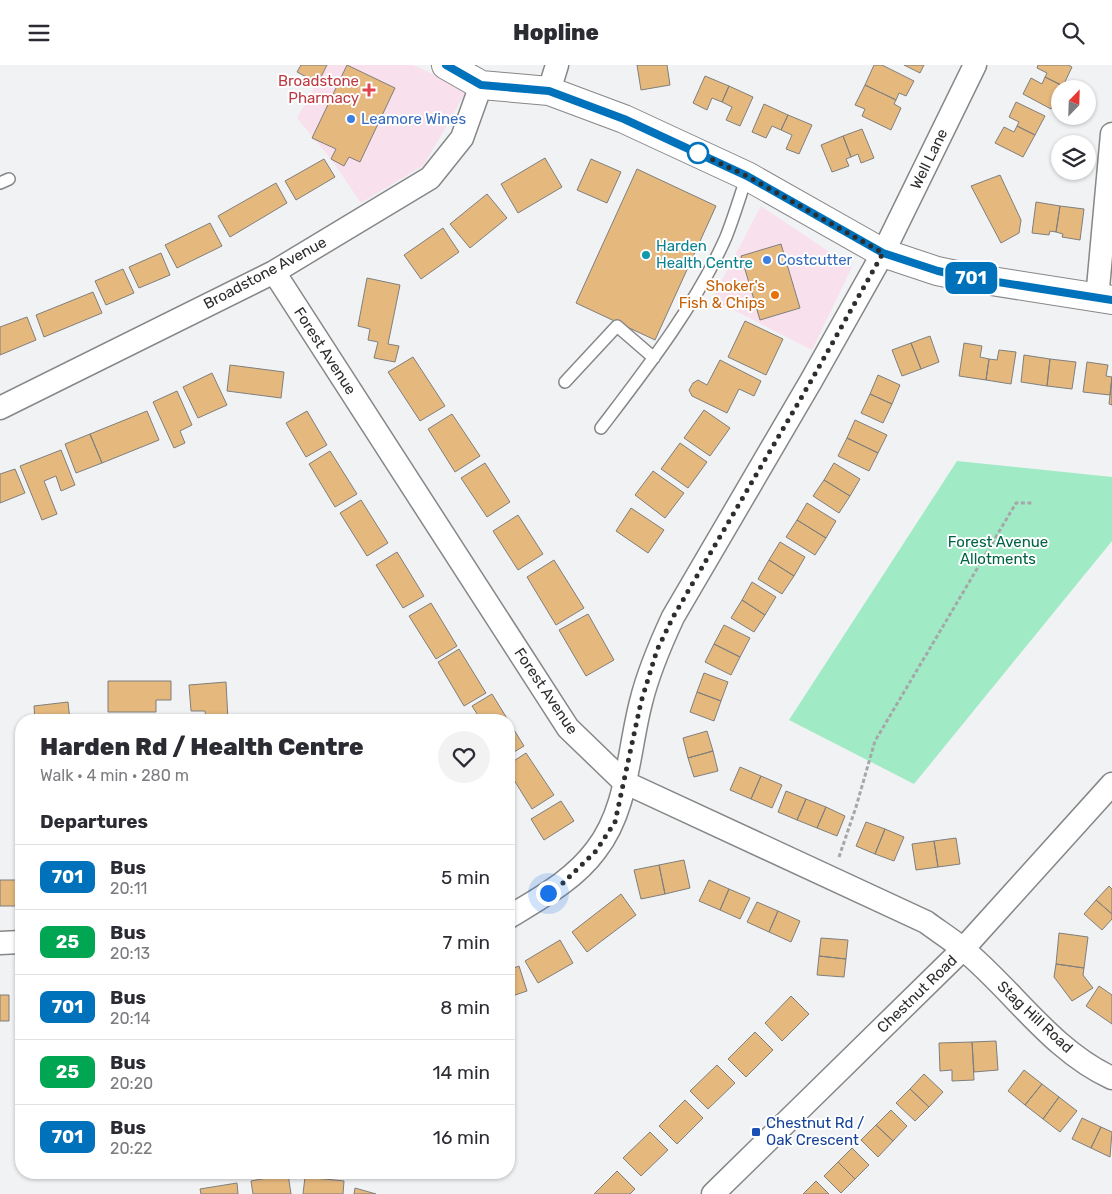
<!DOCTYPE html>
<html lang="en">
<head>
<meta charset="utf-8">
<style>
	:root { --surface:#fff; --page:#f2f2f3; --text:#2b2b33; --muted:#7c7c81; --line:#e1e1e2 }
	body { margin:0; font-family:Rubik,sans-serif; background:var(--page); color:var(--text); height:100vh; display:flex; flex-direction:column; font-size:19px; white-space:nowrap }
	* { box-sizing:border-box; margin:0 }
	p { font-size:16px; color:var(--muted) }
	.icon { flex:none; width:28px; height:28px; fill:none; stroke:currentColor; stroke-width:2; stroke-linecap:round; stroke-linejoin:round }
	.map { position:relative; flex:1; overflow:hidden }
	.details { position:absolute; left:15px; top:649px; width:500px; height:465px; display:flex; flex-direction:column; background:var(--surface); border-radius:20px; box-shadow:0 1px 4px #0004 }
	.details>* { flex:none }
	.badge { padding:0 10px; border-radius:8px; font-size:18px; line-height:32px }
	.needle { width:32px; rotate:23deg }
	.fabs { position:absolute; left:1051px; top:15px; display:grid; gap:10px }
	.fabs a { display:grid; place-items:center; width:45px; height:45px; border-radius:50%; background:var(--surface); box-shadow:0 1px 4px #0004; font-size:25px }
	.you { position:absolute; width:25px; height:25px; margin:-12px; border:4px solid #fff; border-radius:50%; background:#1a73e8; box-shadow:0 0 0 8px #1a73e833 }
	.map>.badge { position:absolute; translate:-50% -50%; box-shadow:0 0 0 2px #fff }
	h2 { padding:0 25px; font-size:19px; line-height:45px }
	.round { display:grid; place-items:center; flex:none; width:52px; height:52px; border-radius:26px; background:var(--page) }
	.head { display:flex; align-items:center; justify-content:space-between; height:85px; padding:0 25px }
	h1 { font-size:24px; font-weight:800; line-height:38px }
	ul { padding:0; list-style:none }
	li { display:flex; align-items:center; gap:15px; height:65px; padding:0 25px; border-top:1px solid var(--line) }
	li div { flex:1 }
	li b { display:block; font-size:19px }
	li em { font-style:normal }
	li .badge { min-width:55px; font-weight:700; text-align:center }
	header { display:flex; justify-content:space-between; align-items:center; height:65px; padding:0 25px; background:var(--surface); font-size:22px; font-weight:800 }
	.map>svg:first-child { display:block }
	.commercial { fill:#f8e0ec }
	.green { fill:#a0ebc6 }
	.building { fill:#e5b87e; stroke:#7f7f7d }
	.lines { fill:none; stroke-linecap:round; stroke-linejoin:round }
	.lane-casing { stroke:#868788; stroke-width:14 }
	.street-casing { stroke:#868788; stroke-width:25 }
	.secondary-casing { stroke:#868788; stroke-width:30 }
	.path { stroke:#a6a7a8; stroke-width:3; stroke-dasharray:4 2.5; stroke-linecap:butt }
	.lane { stroke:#fff; stroke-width:11 }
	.street { stroke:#fff; stroke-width:22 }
	.secondary { stroke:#fff; stroke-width:28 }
	.line-casing { stroke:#fff; stroke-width:11 }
	.line { stroke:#0072bc; stroke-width:8 }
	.walk { stroke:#2d2e2e; stroke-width:5; stroke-dasharray:0 9 }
	.health-dot { fill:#e0444e; stroke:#fff; stroke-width:2 }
	.shop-dot { fill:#3f7fe0; stroke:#fff; stroke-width:2 }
	.stop-dot { fill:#fff; stroke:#0072bc; stroke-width:2.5 }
	.culture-dot { fill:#0f9aa8; stroke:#fff; stroke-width:2 }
	.food-dot { fill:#e8710a; stroke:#fff; stroke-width:2 }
	.transit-dot { fill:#1a4fb4; stroke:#fff; stroke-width:2 }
	.labels { text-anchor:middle; stroke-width:4; stroke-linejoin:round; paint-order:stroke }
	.health-label { font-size:15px; fill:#be3a42; stroke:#fff; text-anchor:end }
	.shop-label { font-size:15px; fill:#366cbe; stroke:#fff; text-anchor:start }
	.street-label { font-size:15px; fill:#2d2e2e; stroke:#fff }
	.culture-label { font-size:15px; fill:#0d838f; stroke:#fff; text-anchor:start }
	.food-label { font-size:15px; fill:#c56008; stroke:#fff; text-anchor:end }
	.park-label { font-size:15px; fill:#006343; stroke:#fff }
	.transit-label { font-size:15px; fill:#164399; stroke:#fff; text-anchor:start }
</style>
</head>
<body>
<header><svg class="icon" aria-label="menu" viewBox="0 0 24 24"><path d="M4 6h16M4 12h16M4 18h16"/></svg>Hopline<svg class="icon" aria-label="search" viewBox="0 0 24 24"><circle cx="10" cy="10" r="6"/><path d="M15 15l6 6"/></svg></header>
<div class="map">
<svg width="1112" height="1129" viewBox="0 0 1112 1129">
	<rect width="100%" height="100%" fill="#f1f2f3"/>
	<path class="commercial" d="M327 0H413L467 25 424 100 361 138 331 94 297 53Z
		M761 141 852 202 812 285 712 234Z"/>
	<path class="green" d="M957 396 1112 412V476L914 719 789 655Z"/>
	<path class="building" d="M301 0H327L318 18 297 7Z
		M347 0 395 23 360 97 349 92 344 101 331 94 336 84 312 73Z
		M637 0H667L670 20 641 25Z
		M874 0H882L914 16 906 31 899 28 896 35 865 20Z
		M904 0H924L920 8Z
		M1038 0H1068L1072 2 1063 21 1045 12 1047 8 1037 3Z
		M705 11 729 21 722 37 712 33 707 45 693 38Z
		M1045 12 1063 21 1051 44 1023 29 1031 13 1042 19Z
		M865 20 896 35 894 39 901 43 891 65 862 51 865 44 855 40Z
		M729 21 753 32 740 61 726 55 732 42 722 37Z
		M1016 37 1045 51 1035 70 1017 61 1019 57 1009 52Z
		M764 39 788 50 781 65 772 61 766 73 752 67Z
		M788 50 812 60 799 89 786 84 792 70 781 65Z
		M1017 61 1035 70 1023 92 995 78 1004 62 1014 67Z
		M862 64 874 93 861 98 858 89 851 92 843 71Z
		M843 71 851 92 846 94 849 101 832 107 821 80Z
		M545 93 562 122 518 148 501 119Z
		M324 94 335 112 296 135 285 116Z
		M591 94 621 107 607 138 577 125Z
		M637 104 716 141 655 275 576 238Z
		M1000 110 1021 155 1019 168 1001 178 971 121Z
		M276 118 287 138 230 172 218 151Z
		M487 129 507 153 470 183 450 159Z
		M1036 137 1060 141 1056 167 1050 166 1049 170 1032 168Z
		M1060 141 1084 144 1080 175 1062 172 1063 169 1056 167Z
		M210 158 222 181 177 203 165 180Z
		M443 163 459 187 421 214 404 190Z
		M781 179 800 243 760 255 741 191Z
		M161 188 170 210 139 223 129 202Z
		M123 204 134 228 106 240 95 216Z
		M367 213 400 220 388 279 399 281 395 297 374 293 378 277 368 275 370 264 358 261Z
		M93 227 102 248 44 272 36 250Z
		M27 252 36 275 0 290V262Z
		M745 256 783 274 766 310 728 292Z
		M930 271 939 297 921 304 911 278Z
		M911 278 921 304 902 311 892 285Z
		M964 278 982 281 980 292 989 294 986 315 959 311Z
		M999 285 1016 287 1011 319 986 315 989 294 997 295Z
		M1024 290 1050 294 1047 321 1021 317Z
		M413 292 445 341 420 356 388 307Z
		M1050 294 1076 297 1072 324 1047 321Z
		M720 295 761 316 754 331 739 324 727 348 692 331 689 325 693 318 698 315 707 320Z
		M1087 297 1108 300 1106 311 1112 312 1110 330 1083 327Z
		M230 300 284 307 281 333 227 326Z
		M212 308 227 340 198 353 183 322Z
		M878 310 900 320 892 339 870 329Z
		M1112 312V340L1109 339Z
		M177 326 192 360 180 366 185 378 174 383 153 337Z
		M870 329 892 339 883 358 861 348Z
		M704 345 730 363 710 391 684 373Z
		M147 346 159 375 102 398 90 369Z
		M307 346 327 380 306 392 286 358Z
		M452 349 480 391 455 407 428 364Z
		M855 355 887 370 878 388 847 373Z
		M90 369 102 398 76 408 65 379Z
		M847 373 878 388 869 406 838 391Z
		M680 378 707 397 688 423 661 404Z
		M61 385 75 420 61 426 56 411 44 416 57 449 42 455 20 401Z
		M330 386 357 429 335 442 309 399Z
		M485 398 510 437 487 452 461 413Z
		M834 398 860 414 850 431 824 415Z
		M15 404 25 428 0 438V409Z
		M653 406 684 428 665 453 635 430Z
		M824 415 850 431 839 448 813 431Z
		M361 435 388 478 367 491 340 448Z
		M807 438 836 456 826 473 797 455Z
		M631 443 664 465 648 488 616 466Z
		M518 450 543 489 518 505 493 466Z
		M797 455 826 473 815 490 786 472Z
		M780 477 805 492 794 511 769 495Z
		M397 487 424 531 403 543 376 500Z
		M554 495 584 543 556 560 527 512Z
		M769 495 794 511 782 529 758 514Z
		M752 517 776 532 765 550 742 535Z
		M742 535 765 550 754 567 731 553Z
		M431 538 457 581 436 594 409 551Z
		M588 549 614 595 586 611 559 565Z
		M724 560 750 573 740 592 714 579Z
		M714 579 740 592 731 610 705 597Z
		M459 584 486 628 464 641 438 597Z
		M704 608 728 617 721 636 697 627Z
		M108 616H171V635H156V647H108Z
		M226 617 228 655H206L205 646H191L189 620Z
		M697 627 721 636 714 656 690 647Z
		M492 629 508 655H481L472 641Z
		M68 637 70 655H35L34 641Z
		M509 657 524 681 509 690Z
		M707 666 713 686 688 693 683 673Z
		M713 686 718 706 694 712 688 693Z
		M526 688 554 730 532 744 509 707V699Z
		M740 702 761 711 751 734 730 725Z
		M761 711 782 720 772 743 751 734Z
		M786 726 806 734 797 755 778 747Z
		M806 734 826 742 817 763 797 755Z
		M561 736 574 756 544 775 531 754Z
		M826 742 845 751 837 771 817 763Z
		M866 757 885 764 875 789 856 781Z
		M885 764 904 772 894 796 875 789Z
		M956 773 960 799 938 802 934 776Z
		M934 776 938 802 916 805 912 779Z
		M684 795 690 823 665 829 659 800Z
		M659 800 665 829 641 834 634 805Z
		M0 815H21V841H0Z
		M709 815 729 824 720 845 699 836Z
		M1109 821 1112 824V849L1096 835Z
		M729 824 750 833 740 854 720 845Z
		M621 829 636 850 587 887 572 867Z
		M1096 835 1112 849V854L1102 865 1084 849Z
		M757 837 778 846 769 867 747 857Z
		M778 846 800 856 791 877 769 867Z
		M1059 868 1088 872 1084 903 1056 899Z
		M821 873 848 875 846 894 819 891Z
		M560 875 573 898 538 918 525 896Z
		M819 891 846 894 844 912 817 910Z
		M1056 899 1084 903 1083 910 1093 923 1072 936 1054 912Z
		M519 901 527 926 509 932V905Z
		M1099 921 1112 930V959L1086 941Z
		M0 930H9V956H0Z
		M19 930H21V956H19Z
		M791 931 809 949 782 976 765 958Z
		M755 967 773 985 746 1012 728 994Z
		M996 976 998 1005 974 1007 972 977Z
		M972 977 974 1015 952 1016V1005L940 1006 939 978Z
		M717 1000 735 1018 708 1044 690 1026Z
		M1024 1005 1042 1019 1025 1040 1008 1026Z
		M924 1009 943 1027 929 1042 910 1024Z
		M1042 1019 1059 1032 1043 1054 1025 1040Z
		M910 1024 929 1042 915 1056 896 1038Z
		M1059 1032 1077 1046 1060 1067 1043 1054Z
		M685 1035 703 1053 677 1079 659 1061Z
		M891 1045 907 1061 893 1076 876 1060Z
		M1082 1053 1101 1062 1091 1083 1072 1074Z
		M876 1060 893 1076 878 1092 861 1075Z
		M1101 1062 1112 1067 1110 1092 1091 1083Z
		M650 1067 668 1085 641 1111 623 1093Z
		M852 1083 869 1100 855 1114 838 1097Z
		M838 1097 855 1114 841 1128 824 1111Z
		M617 1106 635 1124 630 1129H594Z
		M288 1109 291 1129H253L251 1116Z
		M305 1112 344 1116 343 1129H303Z
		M816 1116 829 1129H803Z
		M237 1118 238 1129H201L200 1124Z
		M355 1123 376 1129H354Z"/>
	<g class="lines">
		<defs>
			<path id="lane" d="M0 118 9 114
				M565 317 617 261 654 293
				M601 363C646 304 696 240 726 172 734 152 740 131 747 111"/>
			<path id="street" d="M549 26 557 0
				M274 207 568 663 624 717 926 857C938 866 951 874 963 884 1013 925 1052 986 1112 1013
				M1097 234 1112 69
				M0 343 274 207 430 113 462 73 481 20
				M509 852C540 833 574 815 596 785 628 744 628 687 641 637 648 608 660 580 673 552L811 316 883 188 975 0
				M0 878 21 877
				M713 1129 963 884 1112 719"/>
			<path id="secondary" d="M446 0 481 20 549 26 624 54 747 111 883 188 937 206 966 212 1112 235"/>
		</defs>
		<use href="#lane" class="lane-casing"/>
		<use href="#street" class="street-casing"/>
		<use href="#secondary" class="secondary-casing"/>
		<path class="path" d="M839 792 856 742 875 676 1016 438H1033"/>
		<use href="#lane" class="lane"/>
		<use href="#street" class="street"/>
		<use href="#secondary" class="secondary"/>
	</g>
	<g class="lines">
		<defs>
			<path id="line" d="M446 0 481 20 549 26 624 54 747 111 883 188 938 206 966 212 1112 235"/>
		</defs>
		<use href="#line" class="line-casing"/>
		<use href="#line" class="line"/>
		<path class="walk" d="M548 828 561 820 596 786 615 757 641 637 657 585 673 552 811 316 883 188 747 111 694 86 698 88"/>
	</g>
	<path class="health-dot" d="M366.5 17.5h5v5h5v5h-5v5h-5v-5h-5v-5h5z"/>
	<g class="shop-dot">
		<circle cx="351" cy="54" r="5"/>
		<circle cx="767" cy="195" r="5"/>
	</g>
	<circle class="stop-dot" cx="698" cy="88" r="10"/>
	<circle class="culture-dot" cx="646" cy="190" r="5"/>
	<circle class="food-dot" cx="775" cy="230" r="5"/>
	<rect class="transit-dot" x="751" y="1062" width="10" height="10" rx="2.5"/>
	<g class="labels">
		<g class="health-label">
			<text x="359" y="21">Broadstone<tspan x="359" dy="17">Pharmacy</tspan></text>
		</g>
		<g class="shop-label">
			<text x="361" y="59">Leamore Wines</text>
			<text x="777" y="200">Costcutter</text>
		</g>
		<g class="street-label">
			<text transform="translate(929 94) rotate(-64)" y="5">Well Lane</text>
			<text transform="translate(265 208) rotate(-28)" y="5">Broadstone Avenue</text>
			<text transform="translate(325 286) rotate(57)" y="5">Forest Avenue</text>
			<text transform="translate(546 626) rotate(56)" y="5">Forest Avenue</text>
			<text transform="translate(917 929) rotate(-44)" y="5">Chestnut Road</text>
			<text transform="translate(1035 952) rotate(43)" y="5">Stag Hill Road</text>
		</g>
		<g class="culture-label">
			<text x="656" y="186">Harden<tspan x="656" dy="17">Health Centre</tspan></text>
		</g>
		<g class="food-label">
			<text x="765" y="226">Shoker's<tspan x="765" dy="17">Fish &amp; Chips</tspan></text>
		</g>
		<g class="park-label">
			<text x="998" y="482">Forest Avenue<tspan x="998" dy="17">Allotments</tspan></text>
		</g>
		<g class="transit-label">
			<text x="766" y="1063">Chestnut Rd /<tspan x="766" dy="17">Oak Crescent</tspan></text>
		</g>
	</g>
</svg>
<div class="fabs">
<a><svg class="needle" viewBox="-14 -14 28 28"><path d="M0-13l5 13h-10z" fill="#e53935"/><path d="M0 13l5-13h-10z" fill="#7c7c81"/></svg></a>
<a><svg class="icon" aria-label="layers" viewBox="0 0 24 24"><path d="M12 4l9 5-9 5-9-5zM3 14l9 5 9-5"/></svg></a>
</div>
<div class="you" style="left:548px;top:828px"></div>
<b class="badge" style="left:971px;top:213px;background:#0072bc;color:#fff">701</b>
<section class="details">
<div class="head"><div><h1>Harden Rd / Health Centre</h1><p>Walk · 4 min · 280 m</p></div><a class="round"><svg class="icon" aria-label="heart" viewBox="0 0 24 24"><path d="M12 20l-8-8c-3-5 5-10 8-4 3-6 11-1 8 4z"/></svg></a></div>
<h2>Departures</h2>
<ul>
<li><span class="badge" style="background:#0072bc;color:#fff">701</span><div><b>Bus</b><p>20:11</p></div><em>5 min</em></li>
<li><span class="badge" style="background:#00a651;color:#fff">25</span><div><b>Bus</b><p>20:13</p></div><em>7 min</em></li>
<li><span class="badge" style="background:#0072bc;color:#fff">701</span><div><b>Bus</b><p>20:14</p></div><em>8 min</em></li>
<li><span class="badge" style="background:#00a651;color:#fff">25</span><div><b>Bus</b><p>20:20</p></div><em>14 min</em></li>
<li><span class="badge" style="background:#0072bc;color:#fff">701</span><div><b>Bus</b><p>20:22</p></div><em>16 min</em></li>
</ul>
</section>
</div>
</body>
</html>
